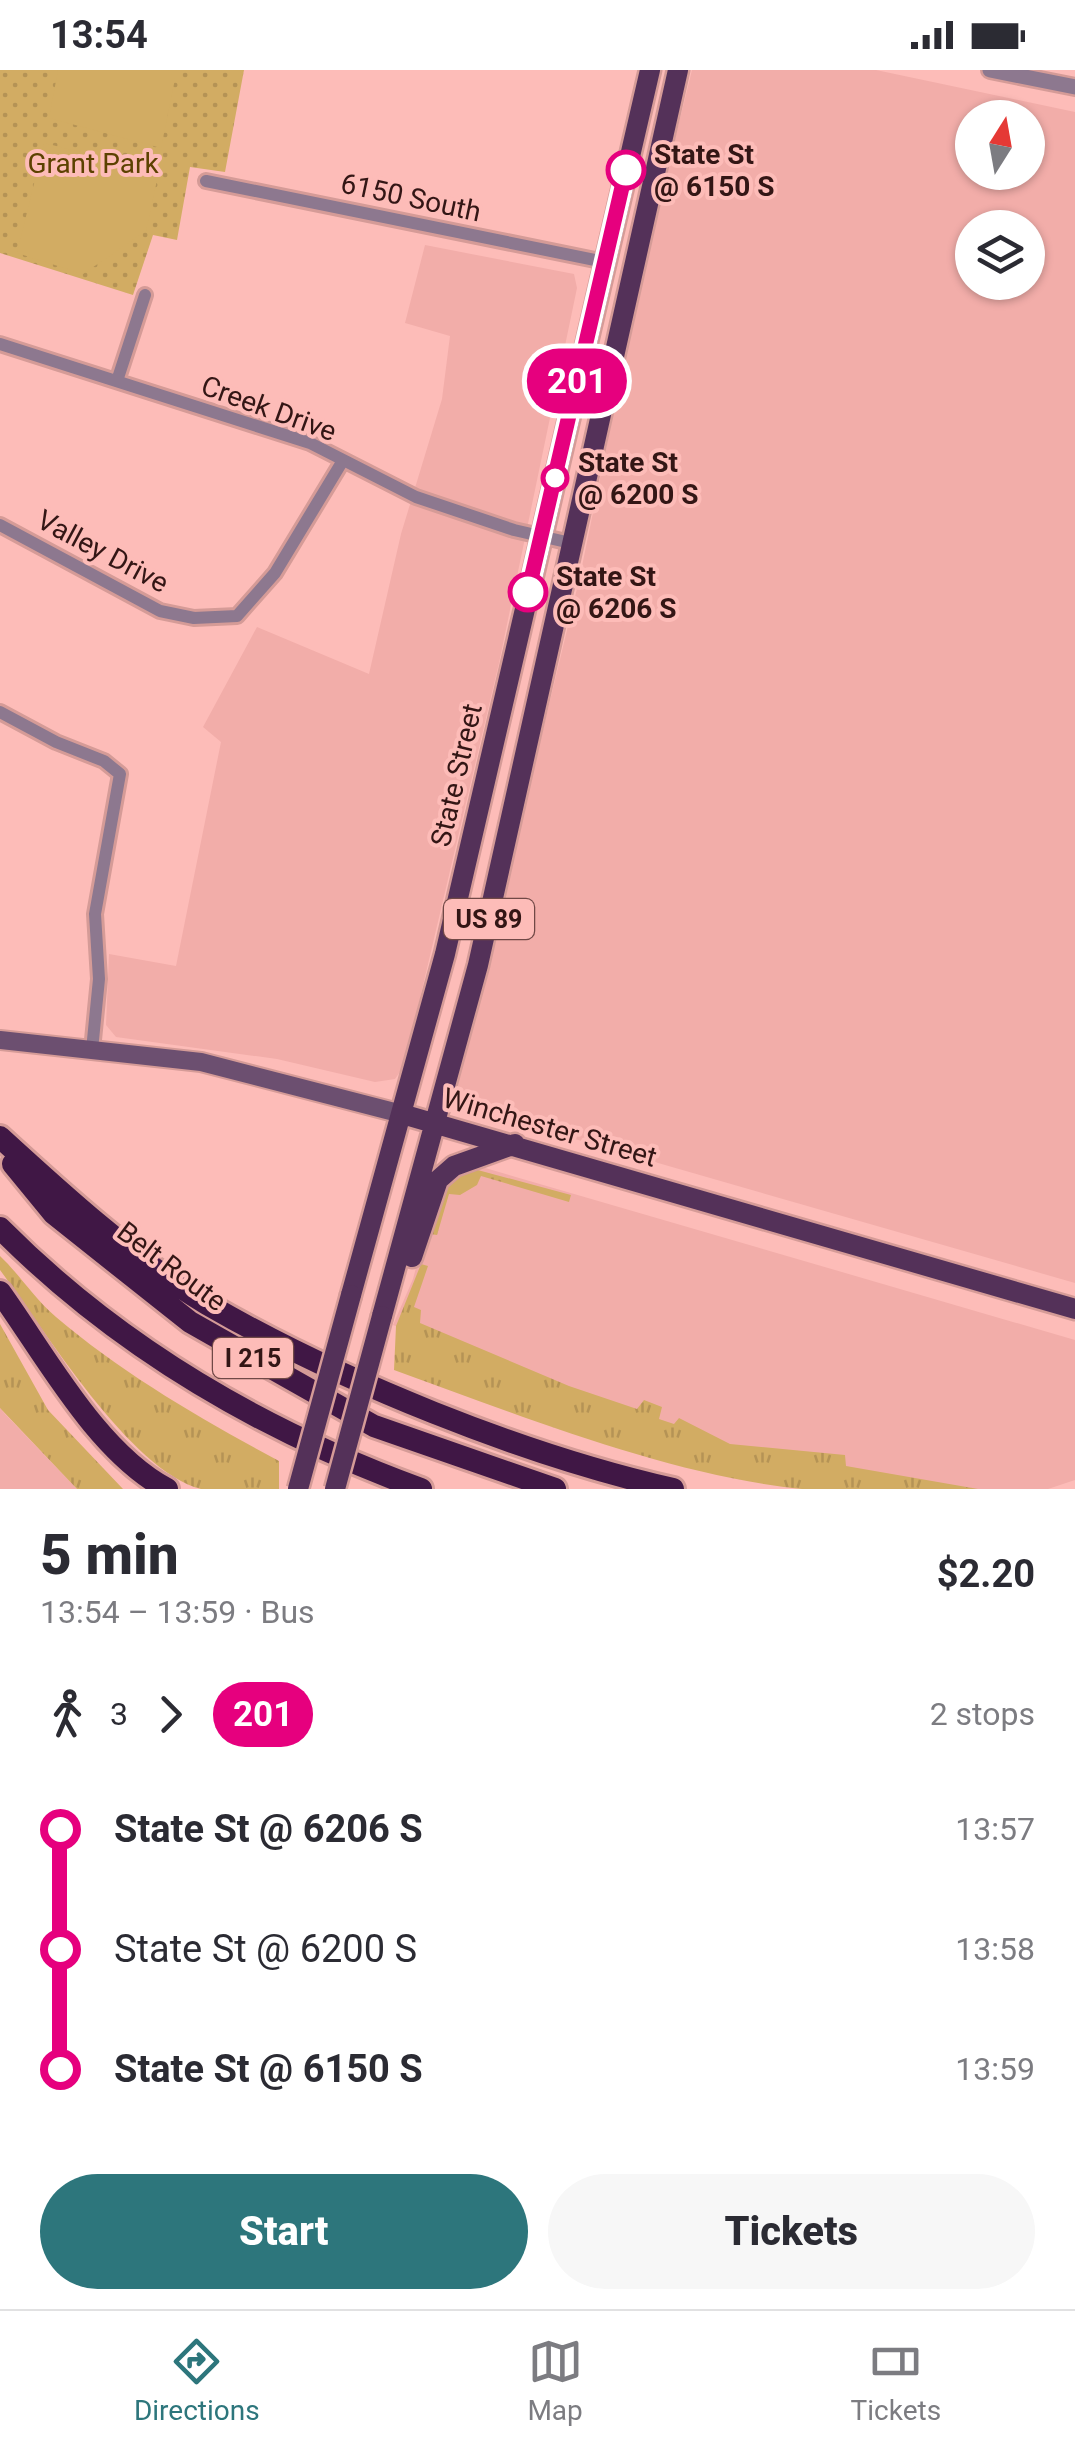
<!DOCTYPE html>
<html lang="en">
<head>
<meta charset="utf-8">
<style>
	:root { --surface:#fff; --page:#f7f7f7; --text:#2b2b33; --muted:#7c7c81; --line:#e1e1e2; --accent:#2d767c }
	body { margin:0; font-family:Roboto,sans-serif; background:var(--page); color:var(--text); height:100vh; display:flex; flex-direction:column; font-size:38px; white-space:nowrap }
	* { box-sizing:border-box; margin:0 }
	p { font-size:32px; color:var(--muted) }
	.icon { flex:none; width:55px; height:55px; fill:none; stroke:currentColor; stroke-width:2; stroke-linecap:round; stroke-linejoin:round }
	.map { position:relative; height:1419px; overflow:hidden }
	.sheet { display:flex; flex-direction:column; background:var(--surface); flex:1 }
	.sheet>* { flex:none }
	.badge { padding:0 20px; border-radius:32px; font-size:35px; line-height:65px }
	.needle { width:65px; rotate:11deg }
	.controls { position:absolute; left:955px; top:30px; display:grid; gap:20px }
	.controls a { display:grid; place-items:center; width:90px; height:90px; border-radius:50%; background:var(--surface); box-shadow:0 2px 8px #0004; font-size:50px }
	.map>.badge { position:absolute; translate:-50% -50%; box-shadow:0 0 0 5px #fff }
	.legs { display:flex; align-items:center; gap:15px; height:110px; padding:0 40px; font-size:32px }
	.legs p { margin-inline-start:auto }
	.summary { display:flex; align-items:center; justify-content:space-between; height:170px; padding:0 40px }
	h1 { font-size:55px; font-weight:800; line-height:75px }
	.action { display:flex; gap:20px; margin-top:auto; padding:20px 40px }
	.action a { flex:1; height:115px; border-radius:60px; background:var(--accent); color:#fff; font-size:40px; font-weight:800; line-height:115px; text-align:center }
	.action a+a { background:var(--page); color:var(--text) }
	ul { padding:0 40px; list-style:none }
	li { display:flex; align-items:center; gap:35px; height:120px; font-size:38px }
	li i { display:grid; place-items:center; width:15px; height:100%; margin:0 12px; background:currentColor }
	li i::after { content:''; width:25px; height:25px; margin:-12px; border:8px solid; border-radius:50%; background:var(--surface) }
	li p { margin-inline-start:auto }
	li:first-child i { background:linear-gradient(#0000 50%,currentColor 0) }
	li:last-child i { background:linear-gradient(currentColor 50%,#0000 0) }
	.status { display:flex; justify-content:space-between; align-items:center; height:70px; padding:0 50px; background:var(--surface); direction:ltr }
	.status svg { height:28px; fill:currentColor }
	.tab-bar { display:flex; justify-content:space-around; align-items:center; height:140px; border-top:2px solid var(--line); background:var(--surface); font-size:28px; color:var(--muted) }
	.tab-bar a { display:grid; justify-items:center; gap:5px }
	.tab-bar .active { color:var(--accent) }
	.map>svg:first-child { display:block }
	.built { fill:#f2ada9; fill-rule:evenodd }
	.grass { fill:url(#grass-tufts) }
	.park { fill:url(#park-dots) }
	.garden { fill:#d2ac63 }
	.lines { fill:none; stroke-linecap:round; stroke-linejoin:round }
	.minor-casing { stroke:#d59b97; stroke-width:18 }
	.tertiary-casing { stroke:#d59b97; stroke-width:20 }
	.secondary-casing { stroke:#d59b97; stroke-width:22 }
	.primary-casing { stroke:#d59b97; stroke-width:25 }
	.motorway-casing { stroke:#d59b97; stroke-width:28 }
	.minor { stroke:#8d788f; stroke-width:12 }
	.tertiary { stroke:#8d788f; stroke-width:15 }
	.secondary { stroke:#6c4f70; stroke-width:18 }
	.primary { stroke:#543159; stroke-width:20 }
	.motorway { stroke:#401745; stroke-width:22 }
	.primary-bridge-casing { stroke:#d59b97; stroke-width:25; stroke-linecap:butt }
	.primary-bridge { stroke:#543159; stroke-width:20 }
	.line-1-casing { stroke:#fff; stroke-width:22 }
	.line-1 { stroke:#e6007e; stroke-width:15 }
	.stop-1-dot { fill:#fff; stroke:#e6007e; stroke-width:5 }
	.labels { text-anchor:middle; stroke-width:8; stroke-linejoin:round; paint-order:stroke }
	.shield { fill:#fdbcb8; stroke:#704846; stroke-width:2.5 }
	.shield-label { font-size:25px; font-weight:bold; fill:#331615 }
	.stop-label { font-size:28px; font-weight:bold; fill:#331615; stroke:#fdbcb8; text-anchor:start }
	.park-label { font-size:28px; fill:#5c4100; stroke:#fdbcb8 }
	.street-label { font-size:28px; fill:#331615; stroke:#fdbcb8 }
</style>
</head>
<body>
<div class="status"><b>13:54</b><svg viewBox="0 0 49 12"><path d="M0 12V9h3v3zM5 12V6h3v6zM10 12V3h3v9zM15 12V0h3v12zM26 1h20v11H26zM47 4h2v5h-2z"/></svg></div>
<div class="map">
<svg width="1075" height="1419" viewBox="0 0 1075 1419">
	<defs>
		<pattern id="grass-tufts" width="24" height="20" patternUnits="userSpaceOnUse" patternTransform="scale(2.5)"><rect width="24" height="20" fill="#d2ac63"/><path d="M3 7l-1-3M5 7V3M7 7l1-3M15 17l-1-3M17 17v-4M19 17l1-3" fill="none" stroke="#b59355"/></pattern>
		<pattern id="park-dots" width="8" height="8" patternUnits="userSpaceOnUse" patternTransform="scale(2.5)"><rect width="8" height="8" fill="#d2ac63"/><path d="M2 2h.1M6 6h.1" fill="none" stroke="#b59355" stroke-width="1.8" stroke-linecap="round"/></pattern>
	</defs>
	<rect width="100%" height="100%" fill="#fdbcb8"/>
	<path class="built" d="M692 0H876L1075 42V1213L453 1034 580 506 642 203ZM972 48H1028V102H972ZM972 158H1028V212H972Z
		M425 175 574 204 577 218 499 593 404 996 395 1009 375 1012 277 989 116 967 106 955 109 884 176 896 221 672 203 657 257 557 369 604 401 464 442 329 450 266 405 253Z
		M475 1095 1075 1270V1410L1048 1419H956L731 1378 393 1255 413 1209 434 1130Z
		M0 1338 5 1344 77 1419H0Z"/>
	<path class="grass" d="M474 1099 571 1125 569 1132 481 1106 477 1115 460 1125 449 1124 437 1165 430 1164C438 1133 440 1109 474 1099Z
		M0 1186C20 1205 33 1227 56 1247 123 1304 201 1349 279 1391V1419C255 1419 224 1419 201 1419 130 1401 44 1259 0 1200Z
		M421 1194 428 1196 414 1237 421 1240 420 1253 569 1316 637 1339 644 1330 662 1337 659 1349 674 1354 679 1348 730 1374 845 1385 846 1396 978 1419C920 1419 860 1419 802 1419 670 1406 519 1345 394 1300L396 1256Z
		M0 1254 48 1340 123 1419H77L0 1338Z"/>
	<path class="park" d="M0 0H244L225 102 190 97 177 170 153 165 133 225 0 183Z"/>
	<path class="garden" d="M58 0H168L175 9 161 78 49 48Z
		M44 73 159 101 146 161 83 204 17 183Z"/>
	<g class="lines">
		<defs>
			<path id="minor" d="M206 111 605 192
				M0 274 310 373 416 427 514 460 575 474
				M117 311 145 225
				M0 455 160 541 194 548 237 546 275 503 342 392
				M0 642 56 672 104 691 120 704 95 844 99 909 92 980"/>
			<path id="tertiary" d="M990 0 1075 17"/>
			<path id="secondary" d="M0 970 201 992 402 1044"/>
			<path id="primary" d="M402 1044 1075 1239
				M412 1187 438 1110 454 1096 515 1074
				M351 1225 445 884 650 0
				M382 1246 478 895 678 0"/>
			<path id="motorway" d="M0 1067C60 1122 138 1193 207 1234 340 1311 523 1385 673 1419
				M13 1094 54 1144 190 1252 374 1356 555 1419
				M0 1158C118 1277 265 1362 421 1419
				M0 1222C46 1286 97 1382 167 1419"/>
		</defs>
		<use href="#minor" class="minor-casing"/>
		<use href="#tertiary" class="tertiary-casing"/>
		<use href="#secondary" class="secondary-casing"/>
		<use href="#primary" class="primary-casing"/>
		<use href="#motorway" class="motorway-casing"/>
		<use href="#minor" class="minor"/>
		<use href="#tertiary" class="tertiary"/>
		<use href="#secondary" class="secondary"/>
		<use href="#primary" class="primary"/>
		<use href="#motorway" class="motorway"/>
		<defs>
			<path id="primary-bridge" d="M298 1419 351 1225
				M335 1419 382 1246"/>
		</defs>
		<use href="#primary-bridge" class="primary-bridge-casing"/>
		<use href="#primary-bridge" class="primary-bridge"/>
	</g>
	<g class="lines">
		<defs>
			<path id="line-1" d="M528 522 626 100"/>
		</defs>
		<use href="#line-1" class="line-1-casing"/>
		<use href="#line-1" class="line-1"/>
	</g>
	<g class="stop-1-dot">
		<circle cx="626" cy="100" r="18"/>
		<circle cx="555" cy="408" r="12"/>
		<circle cx="528" cy="522" r="18"/>
	</g>
	<g class="labels">
		<g class="shield">
			<rect x="444" y="829" width="90" height="40" rx="8"/>
			<rect x="213" y="1268" width="80" height="40" rx="8"/>
		</g>
		<g class="shield-label">
			<text x="489" y="858">US 89</text>
			<text x="253" y="1297">I 215</text>
		</g>
		<g class="stop-label">
			<text x="654" y="94">State St<tspan x="654" dy="32">@ 6150 S</tspan></text>
			<text x="578" y="402">State St<tspan x="578" dy="32">@ 6200 S</tspan></text>
			<text x="556" y="516">State St<tspan x="556" dy="32">@ 6206 S</tspan></text>
		</g>
		<g class="park-label">
			<text x="93" y="103">Grant Park</text>
		</g>
		<g class="street-label">
			<text transform="translate(411 127) rotate(12)" y="10">6150 South</text>
			<text transform="translate(269 338) rotate(20)" y="10">Creek Drive</text>
			<text transform="translate(103 481) rotate(28)" y="10">Valley Drive</text>
			<text transform="translate(456 705) rotate(-77)" y="10">State Street</text>
			<text transform="translate(550 1057) rotate(16)" y="10">Winchester Street</text>
			<text transform="translate(172 1196) rotate(37)" y="10">Belt Route</text>
		</g>
	</g>
</svg>
<div class="controls">
<a><svg class="needle" viewBox="-14 -14 28 28"><path d="M0-13l5 13h-10z" fill="#e53935"/><path d="M0 13l5-13h-10z" fill="#7c7c81"/></svg></a>
<a><svg class="icon" aria-label="layers" viewBox="0 0 24 24"><path d="M12 4l9 5-9 5-9-5zM3 14l9 5 9-5"/></svg></a>
</div>
<b class="badge" style="left:577px;top:311px;background:#e6007e;color:#fff">201</b>
</div>
<section class="sheet">
<div class="summary"><div><h1>5 min</h1><p>13:54 – 13:59 · Bus</p></div><b>$2.20</b></div>
<div class="legs"><svg class="icon" aria-label="walk" viewBox="0 0 24 24"><circle cx="13" cy="4" r="2"/><path d="M13 8l-2 6 4 7M11 14l-3 7M7 12l3-4h3l4 4"/></svg>3<svg class="icon" aria-label="forward" viewBox="0 0 24 24"><path d="M9 5l7 7-7 7"/></svg><b class="badge" style="background:#e6007e;color:#fff">201</b><p>2 stops</p></div>
<ul>
<li><i style="color:#e6007e"></i><b>State St @ 6206 S</b><p>13:57</p></li>
<li><i style="color:#e6007e"></i><span>State St @ 6200 S</span><p>13:58</p></li>
<li><i style="color:#e6007e"></i><b>State St @ 6150 S</b><p>13:59</p></li>
</ul>
<div class="action"><a>Start</a><a>Tickets</a></div>
</section>
<nav class="tab-bar">
<a class="active"><svg class="icon" aria-label="directions" viewBox="0 0 24 24"><path d="M12 3l9 9-9 9-9-9zM9 14v-3h6M13 9l2 2-2 2"/></svg>Directions</a>
<a><svg class="icon" aria-label="map" viewBox="0 0 24 24"><path d="M3 6l6-2 6 2 6-2v14l-6 2-6-2-6 2zM9 4v14M15 6v14"/></svg>Map</a>
<a><svg class="icon" aria-label="tickets" viewBox="0 0 24 24"><path d="M3 7h18v10H3zM15 7v10"/></svg>Tickets</a>
</nav>
</body>
</html>
